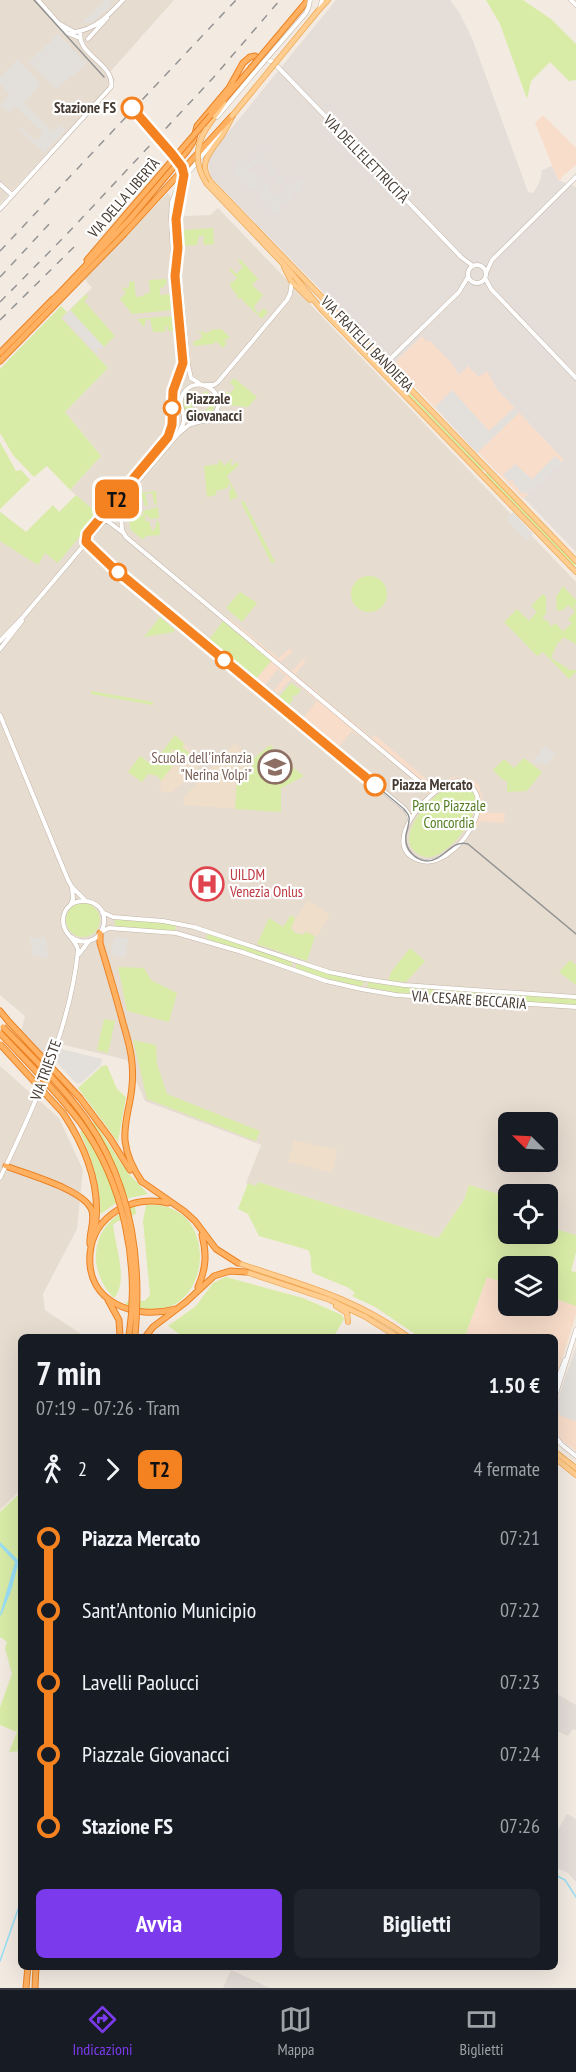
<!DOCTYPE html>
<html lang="it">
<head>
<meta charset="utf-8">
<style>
	:root { --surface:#171b24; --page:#20242c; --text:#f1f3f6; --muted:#9ea1a6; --line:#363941; --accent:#7c3aed }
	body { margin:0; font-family:"PT Sans Narrow",sans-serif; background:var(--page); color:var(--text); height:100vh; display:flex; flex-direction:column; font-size:22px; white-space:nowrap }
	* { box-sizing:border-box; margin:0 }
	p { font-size:20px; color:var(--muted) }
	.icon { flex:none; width:33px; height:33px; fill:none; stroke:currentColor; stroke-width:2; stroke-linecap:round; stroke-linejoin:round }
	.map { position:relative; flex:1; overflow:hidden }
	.sheet { position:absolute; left:18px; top:1334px; width:540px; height:636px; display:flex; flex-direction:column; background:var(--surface); border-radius:9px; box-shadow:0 6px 24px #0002 }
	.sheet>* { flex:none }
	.badge { padding:0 12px; border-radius:9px; font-size:21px; line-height:39px }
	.needle { width:39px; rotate:294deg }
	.controls { position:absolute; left:498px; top:1112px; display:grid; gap:12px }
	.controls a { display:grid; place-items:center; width:60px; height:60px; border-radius:9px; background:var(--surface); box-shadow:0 6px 24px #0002; font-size:30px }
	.map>.badge { position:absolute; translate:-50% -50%; box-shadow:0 0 0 3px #fff }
	.legs { display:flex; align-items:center; gap:9px; height:66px; padding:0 18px; font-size:20px }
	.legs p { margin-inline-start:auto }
	.head { display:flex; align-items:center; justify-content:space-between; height:102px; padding:0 18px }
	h1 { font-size:33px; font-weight:700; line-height:45px }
	.cta { display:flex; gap:12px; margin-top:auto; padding:12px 18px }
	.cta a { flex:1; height:69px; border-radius:9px; background:var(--accent); color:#fff; font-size:24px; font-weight:700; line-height:69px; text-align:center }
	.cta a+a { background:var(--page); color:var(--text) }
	ul { padding:0 18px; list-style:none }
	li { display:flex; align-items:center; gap:21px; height:72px; font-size:22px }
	li i { display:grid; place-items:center; width:9px; height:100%; margin:0 8px; background:currentColor }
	li i::after { content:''; width:15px; height:15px; margin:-8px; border:4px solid; border-radius:50%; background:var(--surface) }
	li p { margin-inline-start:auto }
	li:first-child i { background:linear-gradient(#0000 50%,currentColor 0) }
	li:last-child i { background:linear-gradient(currentColor 50%,#0000 0) }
	.tab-bar { display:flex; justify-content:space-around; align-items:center; height:84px; border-top:2px solid var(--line); background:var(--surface); font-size:16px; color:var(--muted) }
	.tab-bar a { display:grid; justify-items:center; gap:3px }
	.tab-bar .on { color:var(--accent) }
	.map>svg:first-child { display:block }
	.residential { fill:#e7dcd0; fill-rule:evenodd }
	.commercial { fill:#f8ddca }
	.industrial { fill:#e4ddd8 }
	.education { fill:#eedeca }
	.green { fill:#d8eca7 }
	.parking { fill:#e3dfdb; fill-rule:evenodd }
	.water { fill:#98dff6 }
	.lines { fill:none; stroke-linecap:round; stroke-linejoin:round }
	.stream { stroke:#98dff6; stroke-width:1.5 }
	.minor-casing { stroke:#c2b4a7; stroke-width:5 }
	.major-casing { stroke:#eea855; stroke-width:6 }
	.highway-casing { stroke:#eb8224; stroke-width:7 }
	.minor { stroke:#fff; stroke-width:4 }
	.major { stroke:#ffcd8f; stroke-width:4.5 }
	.highway { stroke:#ffb161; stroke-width:5 }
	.tram { stroke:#949494; stroke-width:1.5 }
	.rail { stroke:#949494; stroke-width:1.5; stroke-dasharray:8 8; stroke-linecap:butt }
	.minor-bridge-casing { stroke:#c2b4a7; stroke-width:5; stroke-linecap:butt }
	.major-bridge-casing { stroke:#eea855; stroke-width:6; stroke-linecap:butt }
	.highway-bridge-casing { stroke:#eb8224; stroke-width:7; stroke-linecap:butt }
	.minor-bridge { stroke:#fff; stroke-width:4 }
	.major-bridge { stroke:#ffcd8f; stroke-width:4.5 }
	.highway-bridge { stroke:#ffb161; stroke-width:5 }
	.line-1-casing { stroke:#fff; stroke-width:14 }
	.line-1 { stroke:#f58220; stroke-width:9 }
	.stop-1-dot { fill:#fff; stroke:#f58220; stroke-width:3 }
	.labels { text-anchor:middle; stroke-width:4.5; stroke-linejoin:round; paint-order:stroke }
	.stop-label { font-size:15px; font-weight:bold; fill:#453b32; stroke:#fff; text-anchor:start }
	.street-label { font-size:15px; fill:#453b32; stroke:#fff }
	.education-label { font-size:15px; fill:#785e54; stroke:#fff; text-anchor:end }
	.park-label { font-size:15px; fill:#527b21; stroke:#fff }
	.health-label { font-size:15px; fill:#be3a42; stroke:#fff; text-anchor:start }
</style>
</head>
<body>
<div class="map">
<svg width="576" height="1988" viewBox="0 0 576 1988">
	<rect width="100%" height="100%" fill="#f3ebe2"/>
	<path class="residential" d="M0 0H174L110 72 115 80 0 204Z
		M168 193 182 216 210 215 218 208 576 582V1235L548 1227 552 1210 548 1209V1194H508V1197L469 1185 464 1200 438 1238 258 1182 256 1186 246 1183 261 1145 145 1101 127 1060 52 1042 43 1062 20 1036 25 1016 0 995V512L26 532 98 515 70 490 101 456 65 412 108 368 61 318 92 288 84 278ZM508 1122H548V1161H508Z
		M0 1066 59 1118 83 1170 77 1229 43 1294 45 1310 84 1336H21V1489L0 1510Z"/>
	<path class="commercial" d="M543 115 576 148V165L562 177V179L558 180 535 123Z
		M422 336 429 339 451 362 459 374 468 366 487 370 497 389 564 460 523 499 393 364Z
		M229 618 278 658 291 648 292 652 280 662 292 671 303 659 306 661 295 674 372 738 375 735 433 785H442L449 781 450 778 455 777 473 780 479 785 485 811 489 813H505L504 823 480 821 476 829 470 824 477 807 476 799 468 786 461 783H454L439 791 425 806 422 804 429 793 369 742 352 731 338 748 302 719 317 701 291 679 278 693 274 690 286 676 278 669 264 686 256 679 271 661 226 622Z
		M487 1277 508 1284V1305H548V1296L576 1306V1315L555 1381V1336H465Z
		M576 1347V1451L561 1440 555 1430V1408Z"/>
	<path class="industrial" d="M336 0H450L459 12 472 38 528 192 531 193 534 192 540 181 542 170 552 166 558 180 576 187V552L524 498 564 460 497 389 487 371 479 377 468 366 459 375 451 362 429 340 426 341 422 336 393 364 210 176 208 157Z
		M555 1693 576 1705V1730L573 1729 568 1736 555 1730Z
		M567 1814 576 1819V1882L568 1873 555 1867V1835Z
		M231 1970 270 1988H223Z"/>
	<path class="education" d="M175 735 204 762 181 786 179 785 173 792 164 793 158 787 162 784 158 776 148 774 142 782 128 772 140 756 152 765Z
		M235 743 252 760 270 745 283 758 281 761 287 766 292 767 304 776 281 788V812L183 805 184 797Z
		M308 900 330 915 317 937 306 932 300 935 291 928 295 918Z
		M294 1140 338 1150 332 1173 288 1162Z"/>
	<path class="green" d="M486 0H523L551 19 576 44V80L569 81 550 62 531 81 527 99 500 24Z
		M213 228 214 244 205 245 203 242 204 236H199L197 245 184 246 183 230Z
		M240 259 258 279 252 285 263 295 254 307 258 314 264 308 268 312 262 319 245 303 241 298 237 299V295L231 288 230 281 232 283 237 278 229 270 231 268 236 274 243 267 238 261Z
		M166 279 167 284 164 285V287L160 288V295L172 294 174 310 132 314 120 299 126 293 122 288 123 287 126 289 129 287V282L134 281 136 297 143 296 145 293 146 297V293H150L149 280Z
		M86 294 88 297 84 301 115 336 104 347 70 310Z
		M61 306 67 312 61 318 108 368 65 412 101 456 70 490 47 466 34 477 13 455 0 433V369Z
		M174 316 176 331H168L167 326 165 327V332H153L150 319 146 320 144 327 137 319Z
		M221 329 230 337 224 341 227 343 223 348 216 341 213 344 194 346 193 342 202 338 201 332H192L203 331 204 333 210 332V330Z
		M392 375 484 469 482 472 390 377Z
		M234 378 257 397 248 407 228 405 226 393 227 391 230 394 235 387 230 383Z
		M195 390 196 395 191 402 193 410 205 411 209 407V400L205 397H200L206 391C211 395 215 400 214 407 208 437 162 404 195 390Z
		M0 442 16 471 21 470 30 480 0 509Z
		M232 459 233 460 230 463 232 466 237 462 239 465 227 476 238 497 230 500 229 492 231 489 230 484 227 485 228 488 216 491V495L207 497 204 466 219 464 218 461 221 460 224 466Z
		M487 472 576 564 574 567 485 474Z
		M156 491 157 504 155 505 152 493 145 494 148 506H145L143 499 139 500 141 516H143V511L158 507 159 518 150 519 146 514 145 521H149L152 531 156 528V522L159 521 160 535 146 536 143 540 130 529 128 504 136 493 137 498H141V493Z
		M76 495 98 514 58 563 45 553 38 565 0 541V512L26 532 53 505 59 512Z
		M244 501 275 562 272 564 241 502Z
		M351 594a18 18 0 1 1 36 0a18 18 0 1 1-36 0Z
		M563 586 576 600V604L572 609 568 605 563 610 557 611 556 597Z
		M240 592 257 603 242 622 226 608Z
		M543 594 546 597V615H544L543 620H547L551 627 555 623 563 631 551 643 572 623 568 619 575 612 573 609 576 606V644L563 637 560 642H558L551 658 570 670H576V672L569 679 543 652 537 656 504 622 517 609 529 621 537 612 531 606Z
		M160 617 174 629V632L144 637Z
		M223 621 271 661 255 680 208 641Z
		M291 683 301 690 297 695 292 696 293 700 288 705 279 697Z
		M91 691 153 702V705L91 694Z
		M175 735 185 744 182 747 196 759 190 765 173 749 171 752 173 756 170 760 174 764 161 781 158 776 148 774 142 782 128 772 140 756 152 765Z
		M270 745 283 758 281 761 275 755 268 762 275 766 270 772 276 778 287 766 292 767 304 776 281 788V812L235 809 237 780 255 763 252 760Z
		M524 758 542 772 527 791 507 792V781L503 780 493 770 504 759 514 768Z
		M454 784C503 785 458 852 431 857 424 858 419 855 414 851 395 832 437 789 454 784Z
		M66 920a17 17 0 1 1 34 0a17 17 0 1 1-34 0Z
		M291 915 295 918 291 928 294 932 302 935 306 932 315 936 307 961 257 944 269 918 283 927Z
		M115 919 172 924H176L175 932 115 926Z
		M208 932 293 962 291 967 206 939Z
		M410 948 425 961 406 982 388 981 391 972Z
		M570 960 576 965V985L559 972Z
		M296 964 363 981 364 984 360 987 313 975 296 969Z
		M118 967 144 968 151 980 177 993 169 1022 127 1011Z
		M367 982 401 987 510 994V1001L399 993 366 987 368 985Z
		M513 994 576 999V1006L512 1002Z
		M104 1019 115 1021 108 1053 97 1050Z
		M133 1040 156 1045 157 1064 167 1094 260 1131 256 1141 147 1099Z
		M107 1065 117 1089 126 1097 118 1142 78 1088 102 1066Z
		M94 1122 128 1173 148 1194 120 1200 101 1214 100 1212C100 1183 92 1158 80 1132Z
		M258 1182 438 1238 464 1200 469 1185 508 1197V1233H548V1227L576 1235V1252L571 1271 576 1272V1306L548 1296V1266H508V1284L487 1277 465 1336H418L375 1307 352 1296 355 1293 349 1288 313 1273C309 1266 313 1256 308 1250L259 1236 248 1214 238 1209 248 1183 256 1186Z
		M146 1205C229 1200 212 1340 124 1305L129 1300 145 1301 150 1295 143 1221Z
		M135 1206 136 1214 118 1221 113 1225C115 1244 129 1282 114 1298 83 1266 93 1221 135 1206Z
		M226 1277 303 1298 342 1315 344 1319 334 1336H182L168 1326 196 1306 213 1283Z
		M21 1492V1751L9 1752 17 1732 0 1725V1707L12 1674 5 1648 7 1642 0 1637V1512Z"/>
	<path class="parking" d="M105 0H108L113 5 90 24 88 22 80 24Z
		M58 34 87 64 56 89 29 62Z
		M18 59 41 84 24 103 53 132 60 125 66 130 44 153 19 130 21 127 36 141 43 133 15 106 9 112 0 106 10 94 0 84V77Z
		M264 148 266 150 261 156 289 186 298 179 304 181 302 183 304 185 297 193 294 191 290 194 292 197 286 203 284 201 280 204 282 207 275 214 259 198 263 194 256 187 253 190 240 183 242 180 236 173 234 168 242 159 249 165 259 151ZM258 160 287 189 280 196 281 199 269 188 270 187 256 173 254 175 248 170Z
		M70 310 104 347 102 349 99 347 97 349 99 352 97 354 63 317Z
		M452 390 489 431 514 408 519 413 477 453 435 407Z
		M555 456 562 462 528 494 526 492 523 494 512 482 514 480 509 481 503 475 515 464 532 479Z
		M513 512 533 534 526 541 508 522V517Z
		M545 746 556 754 547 765 532 762Z
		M45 937 48 951 47 958 33 956 30 938Z
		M116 937 128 938 126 957H118L111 954 113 939Z
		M61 1049 102 1059 101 1065 81 1083H76L58 1064 57 1057Z
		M576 1347V1421L561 1416 555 1408Z"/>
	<path class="water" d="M0 1542 19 1561 11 1591 1 1616 0 1614 15 1562 0 1546Z"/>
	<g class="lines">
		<path class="stream" d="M19 1820 21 1821
			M555 1875 565 1880 576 1897
			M0 1961 21 1901"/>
		<defs>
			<path id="minor" d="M38 0 67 33 80 38
				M571 0 576 5
				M320 8 322 0
				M60 24 74 32C95 30 109 15 123 0
				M88 39 107 18
				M258 57 273 62 461 257 473 266
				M217 117 261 65
				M0 184 12 195
				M0 209 111 87C116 64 74 54 81 31
				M468 274a9 9 0 1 1 18 0a9 9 0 1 1-18 0Z
				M486 273 492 260 576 177
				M485 278 491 289 576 378
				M385 364 459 292 468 277
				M199 383 191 378 188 365 180 282 173 254 171 216 172 202 179 184 222 131
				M206 385H214L218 382 287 300 290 294 292 282
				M120 503 122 530 126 537 428 789 436 791
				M106 520 122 532
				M88 541 90 545 101 556 405 809 409 815 410 820
				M0 641 23 617 178 434C182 431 185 428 189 425 200 420 212 423 217 410 225 389 195 374 183 394 177 404 185 411 184 421 183 426 180 430 178 434
				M0 649 22 621
				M0 715 68 880 72 887 85 900
				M457 781C509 790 454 874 418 860 377 845 432 784 457 781Z
				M71 904 73 899 72 888
				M102 912 113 917 163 921 194 927 329 972 364 979 404 985 576 997
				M101 932 109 928 176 933 242 952 326 981 361 989 396 995 576 1007
				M79 954 89 941
				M0 1178C33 1110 71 1026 78 950 76 939 63 934 63 921 63 893 107 895 104 923 103 930 99 936 94 939 86 943 78 942 71 937
				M555 1386 565 1360
				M555 1397 576 1330
				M555 1436 561 1444 576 1456"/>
			<path id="major" d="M318 11 328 0
				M231 119C228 125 225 131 221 137 210 152 198 163 210 181L576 561
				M206 129 224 103
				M207 184 289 270 323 311 576 572
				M284 267 291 281 310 300
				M238 1263C301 1285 351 1296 407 1336
				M246 1272 330 1300 364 1316 396 1336
				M336 1306 347 1313 348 1322
				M555 1452 576 1468
				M555 1458 576 1475"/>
			<path id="highway" d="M277 37 308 0
				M211 115 251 68
				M87 260 146 191
				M52 301 131 218 187 151 193 142 197 126 229 88 243 63 250 57 255 56
				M0 353 53 299
				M0 361 124 234 232 116
				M100 933V943C108 970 116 996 123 1023 127 1036 131 1049 132 1063 137 1115 107 1130 142 1182
				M0 1011 9 1022
				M80 1098 110 1138 130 1170
				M63 1113C87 1149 103 1191 94 1235
				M6 1166C26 1174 86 1190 92 1211 95 1222 89 1233 90 1244
				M141 1181 184 1211 195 1221 216 1249 238 1263
				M168 1203C133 1194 93 1215 90 1254 86 1303 135 1320 175 1309
				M198 1287C206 1269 207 1254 202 1235
				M108 1300 119 1320 120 1336
				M146 1336 153 1327 186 1302 214 1276 230 1271 246 1272
				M26 1988 28 1966
				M35 1988 36 1966"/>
		</defs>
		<use href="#minor" class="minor-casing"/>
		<use href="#major" class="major-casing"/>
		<use href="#highway" class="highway-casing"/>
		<use href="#minor" class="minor"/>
		<use href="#major" class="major"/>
		<use href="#highway" class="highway"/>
		<path class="tram" d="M34 0 104 77
			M181 194 176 214 178 248 175 276 183 363 173 391 171 430 165 442 87 534V544L404 809C406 812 408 813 409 817 410 823 407 829 406 835 404 848 414 860 427 861 444 861 451 839 468 844L576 934"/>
		<path class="rail" d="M0 251 236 0
			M0 277 52 221
			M0 302 67 234 213 78 280 0
			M0 320 76 245"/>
		<defs>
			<path id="minor-bridge" d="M261 65 306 13 309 6 310 0"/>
			<path id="major-bridge" d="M232 116 318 11
				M206 129C195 147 195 166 207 184"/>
			<path id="highway-bridge" d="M251 68 277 37
				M146 191 211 115
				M9 1022 80 1098
				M3 1027C31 1056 62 1085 86 1119 131 1183 142 1260 135 1336
				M0 1033C27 1062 56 1090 80 1122 124 1183 140 1263 129 1336
				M0 1044 63 1113"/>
		</defs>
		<use href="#minor-bridge" class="minor-bridge-casing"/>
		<use href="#major-bridge" class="major-bridge-casing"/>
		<use href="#highway-bridge" class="highway-bridge-casing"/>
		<use href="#minor-bridge" class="minor-bridge"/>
		<use href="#major-bridge" class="major-bridge"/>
		<use href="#highway-bridge" class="highway-bridge"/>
	</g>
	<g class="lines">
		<defs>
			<path id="line-1" d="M132 108 172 154 182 167 184 175 176 219 178 248 175 276 183 363 173 391 172 425 168 437 87 534 86 542 111 566 375 785"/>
		</defs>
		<use href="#line-1" class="line-1-casing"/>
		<use href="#line-1" class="line-1"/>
	</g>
	<defs>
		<symbol id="school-ring" viewBox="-11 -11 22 22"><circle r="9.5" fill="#fff" stroke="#8d6e63" stroke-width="1.5"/><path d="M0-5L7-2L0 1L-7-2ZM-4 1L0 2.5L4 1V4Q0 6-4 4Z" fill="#8d6e63"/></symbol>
		<symbol id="hospital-ring" viewBox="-11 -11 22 22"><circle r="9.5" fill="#fff" stroke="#e0444e" stroke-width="1.5"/><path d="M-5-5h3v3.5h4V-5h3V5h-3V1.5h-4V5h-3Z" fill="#e0444e"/></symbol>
	</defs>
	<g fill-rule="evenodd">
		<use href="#school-ring" x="256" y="748" width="38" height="38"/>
		<use href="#hospital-ring" x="188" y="865" width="38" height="38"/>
	</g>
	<g class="stop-1-dot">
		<circle cx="132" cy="108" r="10"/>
		<circle cx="172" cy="408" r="8"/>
		<circle cx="118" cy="572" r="8"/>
		<circle cx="224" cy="660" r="8"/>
		<circle cx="375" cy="785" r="10"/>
	</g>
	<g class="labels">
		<g class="stop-label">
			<text x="116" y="113" text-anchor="end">Stazione FS</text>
			<text x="186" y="404">Piazzale<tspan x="186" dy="17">Giovanacci</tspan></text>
			<text x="392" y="790">Piazza Mercato</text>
		</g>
		<g class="street-label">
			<text transform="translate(366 159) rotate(46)" y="5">VIA DELL'ELETTRICITÀ</text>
			<text transform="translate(124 198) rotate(-49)" y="5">VIA DELLA LIBERTÀ</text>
			<text transform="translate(367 344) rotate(46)" y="5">VIA FRATELLI BANDIERA</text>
			<text transform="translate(469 1000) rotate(4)" y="5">VIA CESARE BECCARIA</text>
			<text transform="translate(46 1070) rotate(-70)" y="5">VIA TRIESTE</text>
		</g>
		<g class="education-label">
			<text x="252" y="763">Scuola dell'infanzia<tspan x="252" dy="17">"Nerina Volpi"</tspan></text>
		</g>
		<g class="park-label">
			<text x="449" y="811">Parco Piazzale<tspan x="449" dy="17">Concordia</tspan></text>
		</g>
		<g class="health-label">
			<text x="230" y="880">UILDM<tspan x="230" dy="17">Venezia Onlus</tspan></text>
		</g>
	</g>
</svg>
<div class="controls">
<a><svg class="needle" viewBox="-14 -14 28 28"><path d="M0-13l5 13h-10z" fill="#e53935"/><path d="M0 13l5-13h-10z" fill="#9ea1a6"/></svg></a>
<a><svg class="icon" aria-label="locate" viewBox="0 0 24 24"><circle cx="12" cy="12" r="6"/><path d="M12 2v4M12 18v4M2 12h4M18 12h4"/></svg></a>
<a><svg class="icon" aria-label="layers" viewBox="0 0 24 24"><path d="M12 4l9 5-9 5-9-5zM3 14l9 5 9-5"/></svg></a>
</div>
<b class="badge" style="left:117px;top:499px;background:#f58220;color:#111">T2</b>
<section class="sheet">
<div class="head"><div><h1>7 min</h1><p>07:19 – 07:26 · Tram</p></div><b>1.50 €</b></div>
<div class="legs"><svg class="icon" aria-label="walk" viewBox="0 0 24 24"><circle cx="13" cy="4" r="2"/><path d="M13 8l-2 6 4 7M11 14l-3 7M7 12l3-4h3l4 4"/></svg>2<svg class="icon" aria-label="forward" viewBox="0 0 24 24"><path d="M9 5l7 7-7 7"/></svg><b class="badge" style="background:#f58220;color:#111">T2</b><p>4 fermate</p></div>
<ul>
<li><i style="color:#f58220"></i><b>Piazza Mercato</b><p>07:21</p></li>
<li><i style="color:#f58220"></i><span>Sant'Antonio Municipio</span><p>07:22</p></li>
<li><i style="color:#f58220"></i><span>Lavelli Paolucci</span><p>07:23</p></li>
<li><i style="color:#f58220"></i><span>Piazzale Giovanacci</span><p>07:24</p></li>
<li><i style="color:#f58220"></i><b>Stazione FS</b><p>07:26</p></li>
</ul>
<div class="cta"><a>Avvia</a><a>Biglietti</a></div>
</section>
</div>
<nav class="tab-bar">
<a class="on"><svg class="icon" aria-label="directions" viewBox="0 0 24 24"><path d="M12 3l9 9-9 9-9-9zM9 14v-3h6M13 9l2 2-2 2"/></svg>Indicazioni</a>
<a><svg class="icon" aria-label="map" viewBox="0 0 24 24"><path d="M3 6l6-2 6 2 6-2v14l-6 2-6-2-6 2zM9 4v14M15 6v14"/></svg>Mappa</a>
<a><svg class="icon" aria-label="tickets" viewBox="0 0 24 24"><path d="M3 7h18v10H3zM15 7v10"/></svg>Biglietti</a>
</nav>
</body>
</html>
